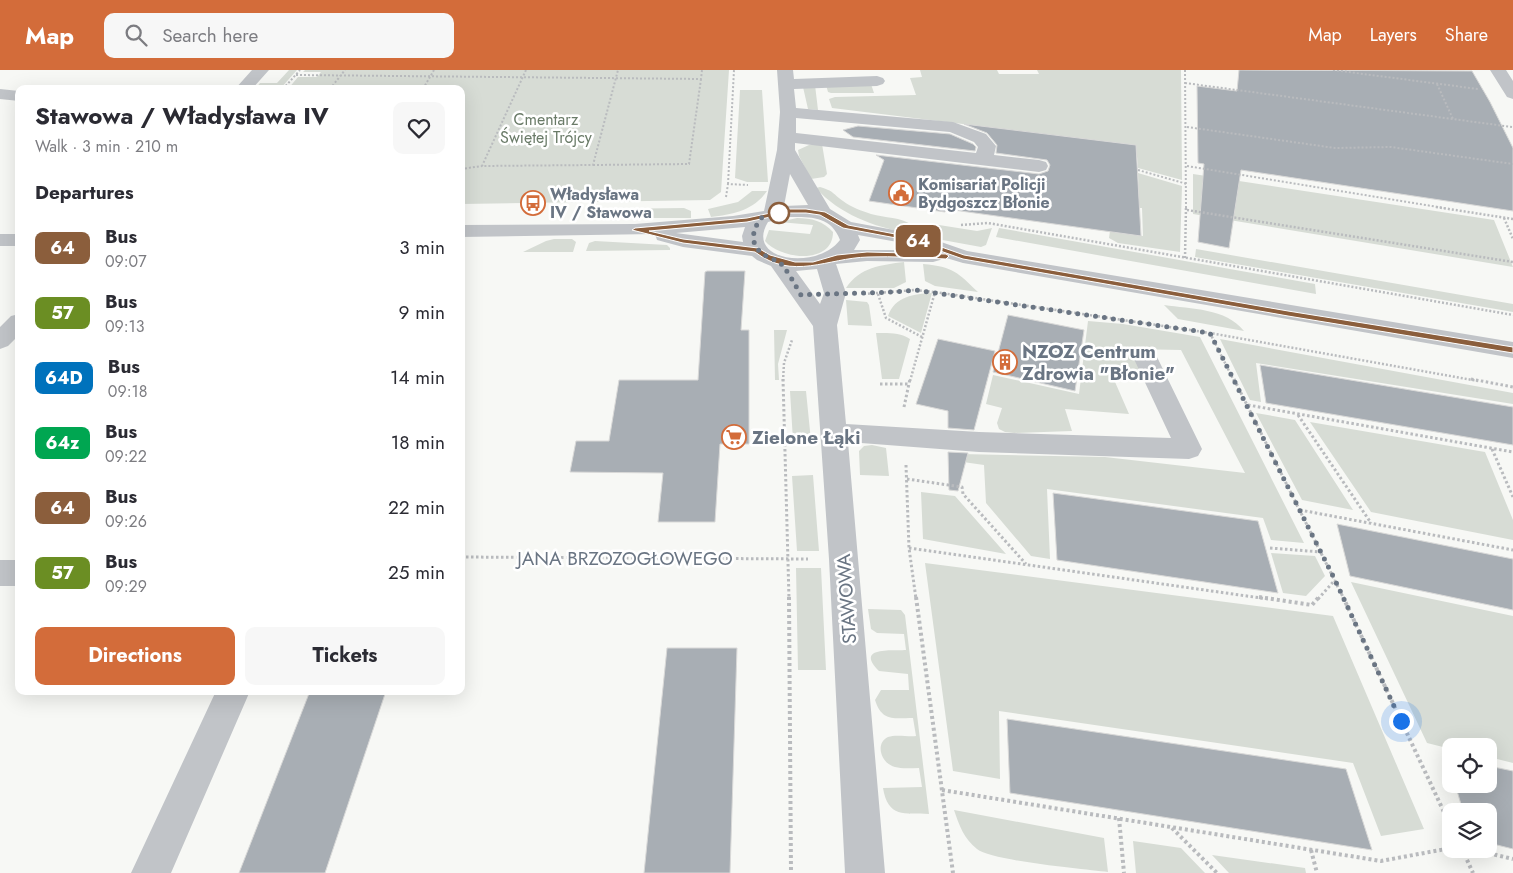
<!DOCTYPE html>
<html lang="en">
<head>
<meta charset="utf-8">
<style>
	:root { --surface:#fff; --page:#f7f7f7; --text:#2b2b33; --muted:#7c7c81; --accent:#d36c3a }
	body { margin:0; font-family:Jost,sans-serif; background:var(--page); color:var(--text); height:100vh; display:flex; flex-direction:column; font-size:19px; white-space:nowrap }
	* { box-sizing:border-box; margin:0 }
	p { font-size:16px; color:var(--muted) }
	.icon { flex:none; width:28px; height:28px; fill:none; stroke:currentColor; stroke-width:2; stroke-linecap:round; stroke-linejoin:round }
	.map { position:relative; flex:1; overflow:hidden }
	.drawer { position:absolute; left:15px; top:15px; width:450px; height:610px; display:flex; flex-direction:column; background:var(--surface); border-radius:10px; box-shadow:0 5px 20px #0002 }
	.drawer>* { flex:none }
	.badge { padding:0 10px; border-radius:8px; font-size:18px; line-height:32px }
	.fabs { position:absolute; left:1442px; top:668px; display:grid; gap:10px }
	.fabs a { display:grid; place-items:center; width:55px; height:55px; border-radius:10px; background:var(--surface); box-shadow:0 5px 20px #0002; font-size:25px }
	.you { position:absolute; width:25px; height:25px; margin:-12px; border:4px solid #fff; border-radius:50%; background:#1a73e8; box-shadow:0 0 0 8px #1a73e833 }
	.map>.badge { position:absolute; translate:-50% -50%; box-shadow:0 0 0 2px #fff }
	h2 { padding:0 20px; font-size:19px; line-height:45px }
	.round { display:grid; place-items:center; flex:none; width:52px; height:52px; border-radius:10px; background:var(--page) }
	.head { display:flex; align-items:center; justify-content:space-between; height:85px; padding:0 20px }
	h1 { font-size:24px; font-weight:700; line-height:38px }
	.action { display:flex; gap:10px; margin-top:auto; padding:10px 20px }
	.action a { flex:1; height:58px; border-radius:10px; background:var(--accent); color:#fff; font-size:20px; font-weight:700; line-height:58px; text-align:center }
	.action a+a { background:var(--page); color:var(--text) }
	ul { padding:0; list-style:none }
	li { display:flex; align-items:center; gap:15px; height:65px; padding:0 20px }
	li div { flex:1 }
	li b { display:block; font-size:19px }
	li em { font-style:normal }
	li .badge { min-width:55px; font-weight:700; text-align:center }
	header { display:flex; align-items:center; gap:30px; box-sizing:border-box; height:70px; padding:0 25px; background:var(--accent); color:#fff }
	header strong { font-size:24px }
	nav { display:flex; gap:28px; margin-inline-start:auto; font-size:18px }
	.search { width:350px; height:45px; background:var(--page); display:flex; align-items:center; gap:12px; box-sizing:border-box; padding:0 18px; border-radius:10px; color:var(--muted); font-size:19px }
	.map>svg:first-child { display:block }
	.green { fill:#d7dcd5 }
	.building { fill:#a8aeb4; stroke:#d9d9d8 }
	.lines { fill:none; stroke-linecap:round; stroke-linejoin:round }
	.path-far3 { stroke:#b9bbbe; stroke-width:2; stroke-dasharray:2 2; stroke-linecap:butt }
	.path-far2 { stroke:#b9bbbe; stroke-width:2.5; stroke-dasharray:2 2; stroke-linecap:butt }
	.path-far1 { stroke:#b9bbbe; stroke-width:3; stroke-dasharray:2.5 2.5; stroke-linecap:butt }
	.path { stroke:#b9bbbe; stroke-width:4; stroke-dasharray:3 3; stroke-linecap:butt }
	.minor { fill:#c1c4c8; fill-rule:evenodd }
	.line { fill:#8b5e3c; stroke:#fff }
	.walk { stroke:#6a7583; stroke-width:5; stroke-dasharray:0 9 }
	.stop-dot { fill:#fff; stroke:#8b5e3c; stroke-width:2.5 }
	.labels { text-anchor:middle; stroke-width:5; stroke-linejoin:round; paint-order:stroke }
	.far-park-label { font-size:16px; fill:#6a7b68; stroke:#fff }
	.far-poi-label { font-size:16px; font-weight:bold; fill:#6a7583; stroke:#fff; text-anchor:start }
	.poi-label { font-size:19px; font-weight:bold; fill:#6a7583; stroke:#fff; text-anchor:start }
	.street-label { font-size:19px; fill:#6a7583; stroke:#fff }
</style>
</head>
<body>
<header>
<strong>Map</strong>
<div class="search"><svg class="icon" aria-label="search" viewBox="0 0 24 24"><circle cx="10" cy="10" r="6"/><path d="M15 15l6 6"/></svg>Search here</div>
<nav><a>Map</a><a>Layers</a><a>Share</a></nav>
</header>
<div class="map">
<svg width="1513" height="803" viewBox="0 0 1513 803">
	<rect width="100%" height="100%" fill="#f7f8f5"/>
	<path class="green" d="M289 0H297L280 19H255L260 13H277Z
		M305 0H729L721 122 710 130 461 134V19H288L298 7H317L321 2H303Z
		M920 0H997L999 4H1039L1037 0H1181L1182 110 1138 98 1136 75 832 38 829 29 835 27 916 25 910 8 922 7Z
		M871 14 874 23H831L828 22 826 15Z
		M815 15 818 40 808 39 803 17Z
		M740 20H762L768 112H747L735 108Z
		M822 74 827 104 824 107 811 109 799 86 798 80 809 75Z
		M1138 103 1182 116 1180 182 1118 173 1109 168 1110 161 1143 166 1142 138H1137L1139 128Z
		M1193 104 1494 150 1513 197 1193 144Z
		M820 117C834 121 833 124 843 131 851 137 862 141 871 144 885 148 901 147 912 155L908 163C874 157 839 144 816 118Z
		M752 121H767C753 141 733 144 711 147L708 139 738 132Z
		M684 138 691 141V148H649L608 139Z
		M797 148C812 148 823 151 833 162 833 195 781 190 765 171L769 160 810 164 813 155 779 152Z
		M939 155 977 161 992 158 986 175 981 177 926 167 930 157Z
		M999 158 1315 214 1316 224 996 167Z
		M554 169H572L576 172 573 182H523L546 171Z
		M595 171 667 175 670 178V180L586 181 589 173Z
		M1196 179 1513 234V242L1195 187Z
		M904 192 906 212 894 218H846C860 197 881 195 904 192Z
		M923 194C954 197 957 202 978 222L935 216 925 211Z
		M932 223 921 263 888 246C895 226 914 224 932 223Z
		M846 230 867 232 869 235 872 256 848 255Z
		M1164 235C1191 239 1226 238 1244 261L1178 249Z
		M1088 251 1123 254 1200 267 1304 473 1271 470 1263 448 1047 419 1050 489 1031 486 986 433 984 395 949 390 960 384 1105 387 1245 403 1181 280 1132 279 1142 304 1112 305 1129 344 1065 339 1072 361 1014 363 1005 362 999 359 997 353 1002 338 986 334 993 305 1079 324Z
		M774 260H787L778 294 779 310H775Z
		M876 263C887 263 900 262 910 269L899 309H882Z
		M1220 269 1513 323V334L1256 293 1261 332 1250 330Z
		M790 321H806L811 371H793Z
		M1256 343 1295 350 1353 440 1302 430Z
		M1310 352 1485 382 1513 450V470L1371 442Z
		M872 375 886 378 889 406 860 405 859 381 864 376Z
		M813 405 819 481H797L792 406Z
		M921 422 955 426 1006 484 923 469Z
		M1271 483 1315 486 1325 506 1306 526 1283 523Z
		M925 493 1333 546 1424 759 1381 766 1353 693 999 641 1000 709 953 701Z
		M796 498H821L826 600H798Z
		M1351 512 1513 546V693L1489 687V676H1451V679L1427 673Z
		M868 539 901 540 905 545 929 744C904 743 888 748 883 718L922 717 919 698C911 698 902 699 895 697 882 694 874 674 888 667 896 664 908 667 916 666L913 648C894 648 882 652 875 630L881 620H909L908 604 879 601C854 576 893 581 906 580L904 564 877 563 871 559Z
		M954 740 1104 768 1108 802C1084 799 992 791 977 779 964 769 959 755 954 740Z
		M1133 771 1181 778 1205 803H1136Z
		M1212 785 1305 798 1306 803H1229Z"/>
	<path class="building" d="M1239 0 1472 1 1490 32 1513 78V141L1241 100 1229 178 1198 172 1204 94 1198 93 1197 16 1237 21Z
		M964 54 1136 75 1141 166 946 139 945 142 869 131 884 90 876 85 1039 104 1048 101 1050 95 1047 90 996 83 997 75 987 63Z
		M858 56 950 64 973 74 976 77 975 81 853 67 843 60Z
		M707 201H745L741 260H749V374H720L715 452H658L663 403 570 402 576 371H609L619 310H698L705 202Z
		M1008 245 1084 260 1075 321 993 302Z
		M938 269 995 281 974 360 948 358V341L916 334Z
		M1260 295 1513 337V375L1266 333Z
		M948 382 968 383 958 421 949 420Z
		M1053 423 1258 451 1278 523 1057 490Z
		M1337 454 1513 489V540L1350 506Z
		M667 578H737L730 803H644Z
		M310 621H386L325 803H239Z
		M1007 649 1346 699 1372 780 1010 723Z
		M1489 696 1513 701V779L1489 773V741H1463L1455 714H1489Z"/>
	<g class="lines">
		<path class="path-far3" d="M526 0 482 96 593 95 618 0
			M1185 0 1186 138
			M1333 0 1478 19
			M296 5 701 9 702 0
			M1185 13 1512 57
			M1437 14 1453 49
			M283 19 300 0
			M330 19 345 0
			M423 19 434 0
			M1187 57 1335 78 1391 77 1513 94
			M593 95 689 94 701 9
			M1187 96 1444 138
			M461 99 482 96
			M1138 100 1187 114
			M728 114 734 0
			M726 127 728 114 748 115"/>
		<path class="path-far2" d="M1436 137 1513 149
			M1187 140 1513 192
			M1504 148 1513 169
			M961 155 988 153 1513 245
			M1185 188 1186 137
			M864 224 915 220 935 222 1210 263 1478 311
			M878 224 886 248 922 267
			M1210 263 1234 311
			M783 311 784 293 792 270
			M910 311 935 222"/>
		<path class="path-far1" d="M783 309 789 529
			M1234 309 1344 529
			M1471 309 1513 317
			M880 314H908
			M1248 335 1513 382
			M904 337 910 309
			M1298 345 1371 453
			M1492 379 1513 427
			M906 395 909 478 916 529
			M907 409 962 417 963 424 1026 494
			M1300 440 1513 480
			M909 478 1268 529
			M1270 478 1321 482
			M461 487 808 489
			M1318 529 1335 510"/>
		<path class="path" d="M789 527 791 803
			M916 527 953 803
			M1259 527 1312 535 1319 527
			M1343 527 1451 757
			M942 720 1381 791 1451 778
			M1119 748 1124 803
			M1172 758 1217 803
			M1462 779 1473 803
			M1471 779 1513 789
			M1311 780 1317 803"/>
		<path class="minor" d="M252 0H269L252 19H235Z
			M777 0H793L794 9 877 6 883 8 885 11 883 14 877 16 794 19 796 38 953 52 986 64 996 76 994 85 1039 90 1046 92 1048 96 1046 100 1039 102 795 73V80L830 139 851 152 921 165 967 181 1513 272V288L963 193 943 187 940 190 933 192 867 191 836 194 846 223 837 255 846 354 979 362 1171 368 1134 289 1137 283 1146 281 1155 283 1158 289 1202 379 1198 386 1189 389 979 382 848 372 885 803H845L829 489 813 256 771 196 757 190 752 186 683 177 657 170 655 164 461 167V155L635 154 733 146 764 141 777 80 780 42ZM796 48 950 62 974 72 978 77 976 83 796 63ZM790 104 808 135 784 136ZM789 147C811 147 831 146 840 170 817 201 744 191 768 152ZM745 157 742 166 743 172 676 163ZM858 165 909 174 923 180H854L860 170ZM817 199 824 223 820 234 796 201Z
			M1490 0H1506L1513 11V29L1507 27Z
			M0 19 19 21V31L0 29Z
			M0 164H19V176H0Z
			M19 244V265L8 276 0 279V257L11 246Z
			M0 490H19V516H0Z
			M216 621H250L171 803H131Z"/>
	</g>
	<path class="line" d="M789 139H806L825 142 848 155 916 168 964 185 1288 241 1513 277V283L1288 246 963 189 912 171 843 158 820 145 806 143H789L747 152 649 161 683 169 758 178 770 185 795 192H813L837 185 867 182 946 184 949 186 946 189C920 188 894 186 868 187 827 188 793 211 755 182L683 173 632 160 635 158 747 148Z"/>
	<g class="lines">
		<path class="walk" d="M779 143 761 148C750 163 750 178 768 187 771 189 776 190 779 192 786 197 796 217 801 225 839 223 877 224 915 220L1210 263 1335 510 1401 651"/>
	</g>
	<defs>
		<symbol id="civic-ring" viewBox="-11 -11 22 22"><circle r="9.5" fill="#fff" stroke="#d36c3a" stroke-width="1.5"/><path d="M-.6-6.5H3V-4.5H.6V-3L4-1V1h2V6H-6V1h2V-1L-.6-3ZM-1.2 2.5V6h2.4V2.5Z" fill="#d36c3a"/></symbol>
		<symbol id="bus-ring" viewBox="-11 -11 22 22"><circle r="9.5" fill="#fff" stroke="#d36c3a" stroke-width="1.5"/><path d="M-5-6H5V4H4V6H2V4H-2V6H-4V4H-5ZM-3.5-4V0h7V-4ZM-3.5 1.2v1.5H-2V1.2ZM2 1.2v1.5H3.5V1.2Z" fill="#d36c3a"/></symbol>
		<symbol id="building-ring" viewBox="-11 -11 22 22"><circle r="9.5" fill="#fff" stroke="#d36c3a" stroke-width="1.5"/><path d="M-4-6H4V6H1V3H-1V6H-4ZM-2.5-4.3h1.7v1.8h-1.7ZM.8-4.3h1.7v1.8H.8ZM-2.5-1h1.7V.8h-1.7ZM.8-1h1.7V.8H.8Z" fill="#d36c3a"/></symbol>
		<symbol id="supermarket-ring" viewBox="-11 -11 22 22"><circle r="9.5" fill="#fff" stroke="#d36c3a" stroke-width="1.5"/><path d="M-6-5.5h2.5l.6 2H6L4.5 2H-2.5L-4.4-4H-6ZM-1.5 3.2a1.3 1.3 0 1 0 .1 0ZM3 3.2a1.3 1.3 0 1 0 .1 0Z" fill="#d36c3a"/></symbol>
	</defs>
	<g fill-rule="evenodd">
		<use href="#civic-ring" x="887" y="109" width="28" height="28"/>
		<use href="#bus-ring" x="519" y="119" width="28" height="28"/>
		<use href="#building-ring" x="991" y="278" width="28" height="28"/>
		<use href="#supermarket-ring" x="720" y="353" width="28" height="28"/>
	</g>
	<circle class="stop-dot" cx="779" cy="143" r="10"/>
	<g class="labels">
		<g class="far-park-label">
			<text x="546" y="55">Cmentarz<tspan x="546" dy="18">Świętej Trójcy</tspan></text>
		</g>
		<g class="far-poi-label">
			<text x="918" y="120">Komisariat Policji<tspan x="918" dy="18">Bydgoszcz Błonie</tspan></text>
			<text x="550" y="130">Władysława<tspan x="550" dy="18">IV / Stawowa</tspan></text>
		</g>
		<g class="poi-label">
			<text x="1022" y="288">NZOZ Centrum<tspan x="1022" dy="22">Zdrowia "Błonie"</tspan></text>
			<text x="752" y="374">Zielone Łąki</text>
		</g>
		<g class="street-label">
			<text x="625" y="495">JANA BRZOZOGŁOWEGO</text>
			<text transform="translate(846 529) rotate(-94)" y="7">STAWOWA</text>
		</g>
	</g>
</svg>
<div class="fabs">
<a><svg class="icon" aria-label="locate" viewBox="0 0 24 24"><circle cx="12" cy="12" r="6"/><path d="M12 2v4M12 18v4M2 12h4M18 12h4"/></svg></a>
<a><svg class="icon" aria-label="layers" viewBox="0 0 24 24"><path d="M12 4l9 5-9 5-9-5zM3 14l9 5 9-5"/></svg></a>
</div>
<div class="you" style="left:1401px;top:651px"></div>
<b class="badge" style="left:918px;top:171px;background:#8b5e3c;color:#fff">64</b>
<section class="drawer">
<div class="head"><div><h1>Stawowa / Władysława IV</h1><p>Walk · 3 min · 210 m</p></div><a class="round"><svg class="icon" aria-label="heart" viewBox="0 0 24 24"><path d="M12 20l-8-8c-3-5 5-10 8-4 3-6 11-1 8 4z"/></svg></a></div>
<h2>Departures</h2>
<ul>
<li><span class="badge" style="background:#8b5e3c;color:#fff">64</span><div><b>Bus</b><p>09:07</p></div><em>3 min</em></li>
<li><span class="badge" style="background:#6b8e23;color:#fff">57</span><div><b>Bus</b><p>09:13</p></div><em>9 min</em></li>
<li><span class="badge" style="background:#0072bc;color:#fff">64D</span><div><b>Bus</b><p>09:18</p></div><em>14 min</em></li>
<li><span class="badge" style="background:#00a651;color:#fff">64z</span><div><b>Bus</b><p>09:22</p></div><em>18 min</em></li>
<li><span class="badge" style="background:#8b5e3c;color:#fff">64</span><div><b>Bus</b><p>09:26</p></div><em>22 min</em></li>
<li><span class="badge" style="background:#6b8e23;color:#fff">57</span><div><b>Bus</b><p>09:29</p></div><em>25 min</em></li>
</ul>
<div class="action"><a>Directions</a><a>Tickets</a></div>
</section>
</div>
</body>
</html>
